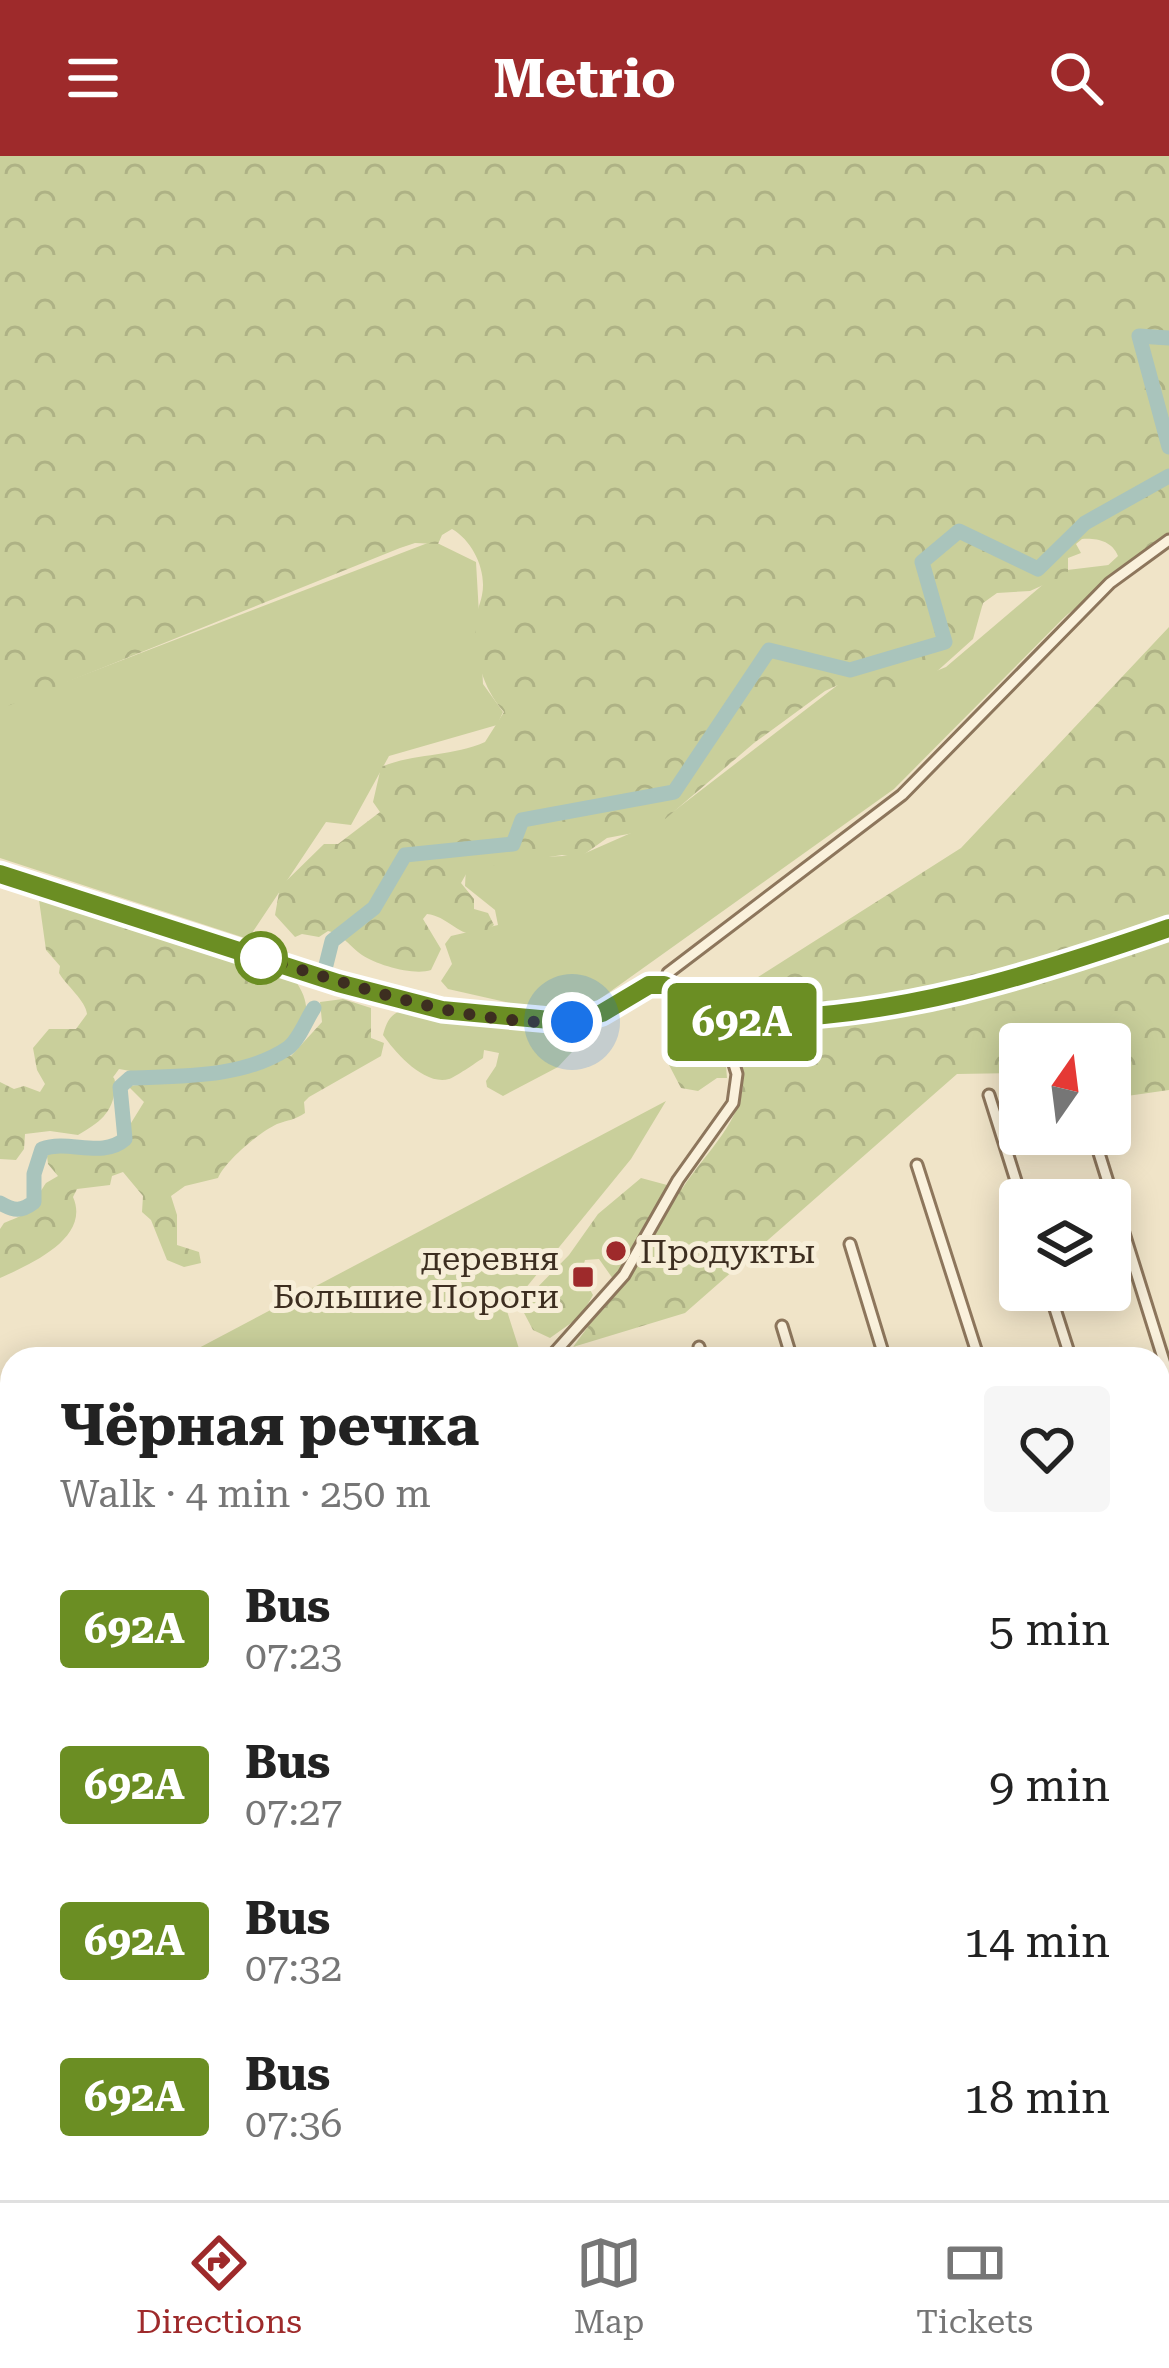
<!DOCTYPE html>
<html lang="en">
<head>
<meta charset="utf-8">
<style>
	:root { --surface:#fff; --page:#f6f6f6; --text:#222; --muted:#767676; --line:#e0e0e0; --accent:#9e2a2b }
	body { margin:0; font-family:"Roboto Serif",serif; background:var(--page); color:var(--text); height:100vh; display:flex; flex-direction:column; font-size:45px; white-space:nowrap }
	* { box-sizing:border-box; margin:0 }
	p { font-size:39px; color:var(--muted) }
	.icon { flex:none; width:66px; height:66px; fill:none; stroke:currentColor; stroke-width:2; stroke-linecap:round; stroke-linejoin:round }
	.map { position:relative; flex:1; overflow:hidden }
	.sheet { position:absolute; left:0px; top:1191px; width:1170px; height:855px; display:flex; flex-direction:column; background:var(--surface); border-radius:36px 36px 0 0; box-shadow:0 6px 30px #0003 }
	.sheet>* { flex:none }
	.badge { padding:0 24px; border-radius:9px; font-size:42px; line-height:78px }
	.needle { width:78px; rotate:14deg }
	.buttons { position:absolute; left:999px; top:867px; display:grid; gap:24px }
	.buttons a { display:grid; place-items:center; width:132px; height:132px; border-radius:12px; background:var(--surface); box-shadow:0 6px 30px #0003; font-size:60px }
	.you { position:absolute; width:60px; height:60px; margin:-30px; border:9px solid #fff; border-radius:50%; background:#1a73e8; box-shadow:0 0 0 18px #1a73e833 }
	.map>.badge { position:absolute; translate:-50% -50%; box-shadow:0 0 0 6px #fff }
	.round { display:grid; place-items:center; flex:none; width:126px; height:126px; border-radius:12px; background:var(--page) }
	.summary { display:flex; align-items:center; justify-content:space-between; height:204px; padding:0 60px }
	h1 { font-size:57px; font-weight:700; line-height:90px }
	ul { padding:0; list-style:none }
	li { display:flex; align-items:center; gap:36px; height:156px; padding:0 60px }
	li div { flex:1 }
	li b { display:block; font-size:45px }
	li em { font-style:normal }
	li .badge { min-width:132px; font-weight:700; text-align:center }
	header { display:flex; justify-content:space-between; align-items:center; height:156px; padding:0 60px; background:var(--accent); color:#fff; font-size:54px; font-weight:700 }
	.dock { display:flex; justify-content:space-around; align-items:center; height:168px; border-top:3px solid var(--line); background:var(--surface); font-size:33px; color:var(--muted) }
	.dock a { display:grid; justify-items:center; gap:6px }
	.dock .selected { color:var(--accent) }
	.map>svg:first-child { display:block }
	.grass { fill:#c9cf9b }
	.forest { fill:url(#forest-crowns) }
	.water { fill:url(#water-rules); stroke:#6f938a; stroke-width:3 }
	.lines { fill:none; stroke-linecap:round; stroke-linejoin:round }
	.river { stroke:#a9c4bc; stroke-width:15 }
	.minor-casing { stroke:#8d765c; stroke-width:15 }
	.minor { stroke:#faf1dc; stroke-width:9 }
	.line-casing { stroke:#fff; stroke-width:27 }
	.line { stroke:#6b8e23; stroke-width:18 }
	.walk { stroke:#3d2e20; stroke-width:12; stroke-dasharray:0 21.6 }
	.stop-dot { fill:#fff; stroke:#6b8e23; stroke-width:6 }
	.poi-dot { fill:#9e2a2b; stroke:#f7eed8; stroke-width:4.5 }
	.labels { text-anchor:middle; stroke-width:10; stroke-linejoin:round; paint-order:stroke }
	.poi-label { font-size:33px; fill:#3d2e20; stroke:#f7eed8; text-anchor:start }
</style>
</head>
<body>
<header><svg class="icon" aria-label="menu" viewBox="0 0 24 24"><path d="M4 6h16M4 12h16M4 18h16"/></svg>Metrio<svg class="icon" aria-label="search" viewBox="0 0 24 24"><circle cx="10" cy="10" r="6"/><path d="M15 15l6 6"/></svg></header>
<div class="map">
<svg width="1169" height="2044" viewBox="0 0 1169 2044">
	<defs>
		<pattern id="forest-crowns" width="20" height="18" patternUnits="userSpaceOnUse" patternTransform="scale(3)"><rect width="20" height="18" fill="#c9cf9b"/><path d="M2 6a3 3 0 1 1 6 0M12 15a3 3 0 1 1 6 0" fill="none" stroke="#aeb285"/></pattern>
		<pattern id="water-rules" width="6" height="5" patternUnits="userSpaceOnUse" patternTransform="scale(3)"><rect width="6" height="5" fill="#a9c4bc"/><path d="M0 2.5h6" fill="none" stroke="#8ba098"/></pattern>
	</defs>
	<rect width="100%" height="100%" fill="#f0e4c8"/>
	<path class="grass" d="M433 385 476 406 483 528 503 556 497 569 389 600 351 669 326 666 248 783 0 702V551Z
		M1117 408 894 633 590 850 532 852 448 833 441 825 452 808 445 788 451 780 498 769 495 754 465 730 466 711 506 703 581 699 665 662 839 528 897 531 946 511 1059 415Z
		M413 852 447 863 580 876 584 883 558 911 503 940 487 931 486 925 496 910 499 897 484 894 483 902C477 906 454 922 449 923 424 930 395 896 383 879 388 860 394 855 413 852Z
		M666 945 631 1003 507 1155 521 1199 518 1203H178Z
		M12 1291V1651L0 1668V1297Z"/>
	<path class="forest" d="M0 0H1169V377L1063 462 1062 452 1118 400C1112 385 1097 382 1082 383L1076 388 1081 397 1068 402V418L1030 435 997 437 983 447 973 483 934 518 902 533 838 529 825 535 754 587 664 664 644 675 607 682 579 702 562 699 469 713 461 727 474 743V753L488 757 494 769C465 794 454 761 427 758L423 763 441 793 431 814C414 820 377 809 362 799 349 790 344 779 328 775L319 781 302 778 295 781 275 759 280 731 324 688H338L380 656 373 646 381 611C414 597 451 601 485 586L504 556C482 531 475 501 475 467 476 457 480 449 482 439 487 415 473 385 452 373L442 379 438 388 415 387 400 392 0 553Z
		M1169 471V934L1127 940 1110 932V888H1020V917L957 918 685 1157 573 1191 618 1130 599 1103 585 1104 581 1118 593 1139 581 1160 550 1182 533 1174 523 1155 528 1141 569 1099 598 1058 641 1022 682 1033C712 987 762 949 736 891L750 868 747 828 961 692Z
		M39 744C84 745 141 773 185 789 221 802 258 813 294 823 316 852 307 877 278 895L291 900 322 866 320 846 343 843 371 852V882L384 887 381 900 309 941 304 946 305 957C295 964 288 964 277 968 260 976 226 1004 218 1022L185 1030 171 1040 177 1059V1089L199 1096 201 1107 184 1111 167 1104 151 1064 142 1056 143 1040 123 1016 112 1020 110 1029 77 1033 73 1041C91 1082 31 1108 0 1122V1073L4 1067C39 1053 27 1055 46 1027L58 1020 48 1008 47 1000 51 995 87 997 122 992 123 980 144 946 128 930 149 928 142 917 119 913C108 929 116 913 115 932 113 957 99 967 78 979L50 975 25 978 24 993 16 1004 0 1003V926L14 933 24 930 40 936 45 928 37 914 33 892 49 873H76L87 858C86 845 66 829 59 817L60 810 46 794Z
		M713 878 725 898 727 922H717L698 935 681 932 669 909 676 897Z"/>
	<path class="water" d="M1169 1490V1695L1158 1700V1492Z"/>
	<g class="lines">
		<path class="river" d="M1169 182 1139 180 1169 291
			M324 817 332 785 374 752 405 699 513 688 522 664 674 636 769 494 850 514 945 486 922 406 959 375 1038 413 1085 367 1169 320
			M0 1047C14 1055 21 1056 34 1046V1018L42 993C69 983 102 1003 125 983L120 931 130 922C181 920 244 922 288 892 299 884 306 864 314 852"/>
		<defs>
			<path id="minor" d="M0 717 338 827 442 854 572 866 602 857 648 829H665L680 836 709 864 729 892 737 918 733 947 678 1024 624 1119 549 1203
				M665 829 668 817 902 639 1110 427 1169 384
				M709 864 914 849 993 830 1169 772
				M729 892 746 863
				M989 939 1022 1044
				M1093 978 1169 1221
				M917 1009 979 1203
				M850 1088 885 1203
				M1049 1134 1071 1203
				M782 1170 792 1203
				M699 1191 702 1203
				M1158 1468 1169 1466
				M1158 1723 1169 1719
				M0 1737 12 1721
				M1158 1772 1169 1779
				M1158 1877 1169 1883
				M1158 1973 1169 1982
				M0 1976 12 1953
				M380 2034 389 2044
				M1029 2034 1032 2044
				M1088 2034 1100 2044
				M72 2044 77 2034
				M175 2044 181 2034
				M291 2044 296 2034
				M350 2044 360 2034
				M453 2044 457 2034
				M545 2044 550 2034
				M646 2044 651 2034
				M742 2044 748 2034
				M844 2044 850 2034
				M944 2044 949 2034"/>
		</defs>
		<use href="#minor" class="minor-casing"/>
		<use href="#minor" class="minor"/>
	</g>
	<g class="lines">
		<defs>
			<path id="line" d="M0 718 338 827 442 854 572 866 602 857 649 829H664L680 836 704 859 729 892 746 863C894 863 1031 820 1169 772"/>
		</defs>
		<use href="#line" class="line-casing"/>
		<use href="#line" class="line"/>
		<path class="walk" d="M261 802C364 831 463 870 572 866"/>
	</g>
	<circle class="stop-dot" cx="261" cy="802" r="24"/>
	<g class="poi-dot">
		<circle cx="616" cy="1095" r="12"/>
		<rect x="571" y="1109" width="24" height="24" rx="6"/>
	</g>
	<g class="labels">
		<g class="poi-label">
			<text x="640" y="1107">Продукты</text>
			<text x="559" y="1114" text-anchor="end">деревня<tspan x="559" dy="38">Большие Пороги</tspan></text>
		</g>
	</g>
</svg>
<div class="buttons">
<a><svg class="needle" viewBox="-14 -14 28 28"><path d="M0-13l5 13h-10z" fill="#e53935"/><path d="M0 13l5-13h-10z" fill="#767676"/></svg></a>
<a><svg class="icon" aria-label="layers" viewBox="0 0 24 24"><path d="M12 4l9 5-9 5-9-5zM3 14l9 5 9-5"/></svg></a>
</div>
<div class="you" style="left:572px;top:866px"></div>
<b class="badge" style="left:742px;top:866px;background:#6b8e23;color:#fff">692А</b>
<section class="sheet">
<div class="summary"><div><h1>Чёрная речка</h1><p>Walk · 4 min · 250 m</p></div><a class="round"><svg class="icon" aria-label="heart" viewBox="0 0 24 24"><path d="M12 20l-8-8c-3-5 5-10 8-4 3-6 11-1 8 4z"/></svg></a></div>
<ul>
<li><span class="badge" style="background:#6b8e23;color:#fff">692А</span><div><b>Bus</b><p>07:23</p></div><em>5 min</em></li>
<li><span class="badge" style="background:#6b8e23;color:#fff">692А</span><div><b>Bus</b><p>07:27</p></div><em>9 min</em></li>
<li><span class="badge" style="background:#6b8e23;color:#fff">692А</span><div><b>Bus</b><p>07:32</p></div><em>14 min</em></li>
<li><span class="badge" style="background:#6b8e23;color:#fff">692А</span><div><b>Bus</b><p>07:36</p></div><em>18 min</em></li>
</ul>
</section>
</div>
<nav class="dock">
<a class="selected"><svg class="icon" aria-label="directions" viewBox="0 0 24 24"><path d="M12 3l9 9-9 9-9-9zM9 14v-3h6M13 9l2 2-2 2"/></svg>Directions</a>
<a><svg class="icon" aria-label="map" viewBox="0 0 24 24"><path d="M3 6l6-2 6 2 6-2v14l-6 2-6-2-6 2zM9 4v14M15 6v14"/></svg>Map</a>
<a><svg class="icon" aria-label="tickets" viewBox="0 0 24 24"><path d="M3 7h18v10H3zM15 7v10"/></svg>Tickets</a>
</nav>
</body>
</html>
